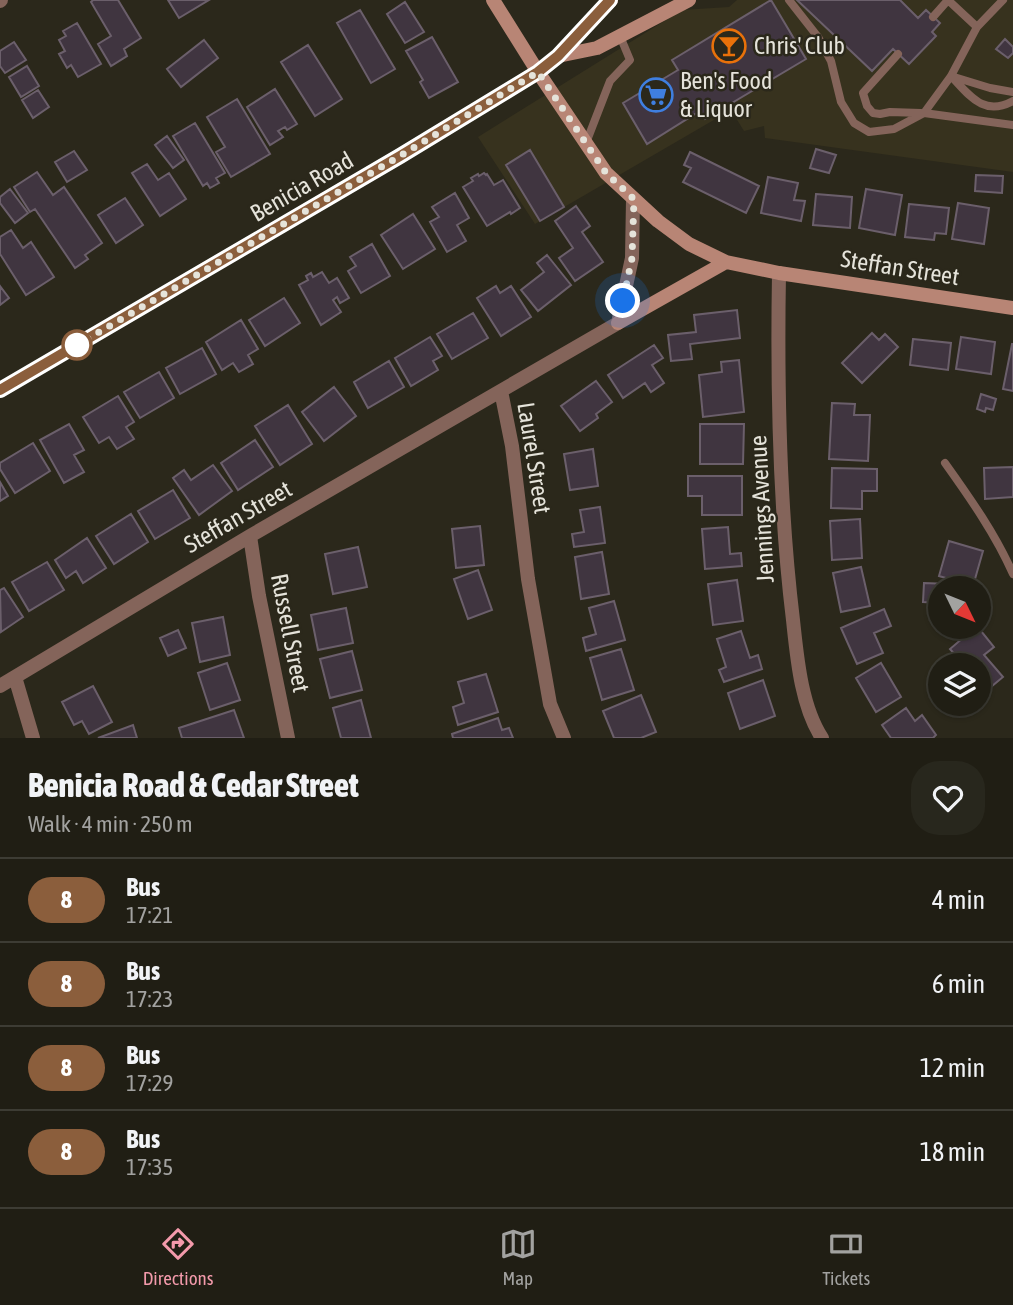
<!DOCTYPE html>
<html lang="en">
<head>
<meta charset="utf-8">
<style>
	:root { --surface:#201e14; --page:#28271d; --text:#f1f3f6; --muted:#a2a2a0; --line:#3d3c34; --accent:#f39aab }
	body { margin:0; font-family:"Asap Condensed",sans-serif; background:var(--page); color:var(--text); height:100vh; display:flex; flex-direction:column; font-size:26px; white-space:nowrap }
	* { box-sizing:border-box; margin:0 }
	p { font-size:23px; color:var(--muted) }
	.icon { flex:none; width:38px; height:38px; fill:none; stroke:currentColor; stroke-width:2; stroke-linecap:round; stroke-linejoin:round }
	.map { position:relative; height:738px; overflow:hidden }
	.details { display:flex; flex-direction:column; background:var(--surface); flex:1 }
	.details>* { flex:none }
	.badge { padding:0 14px; border-radius:23px; font-size:24px; line-height:46px }
	.needle { width:46px; rotate:133deg }
	.buttons { position:absolute; left:928px; top:576px; display:grid; gap:14px }
	.buttons a { display:grid; place-items:center; width:63px; height:63px; border-radius:50%; background:var(--surface); box-shadow:0 2px 5px #0004,0 0 0 2px var(--line); font-size:35px }
	.you { position:absolute; width:35px; height:35px; margin:-18px; border:5px solid #fff; border-radius:50%; background:#1a73e8; box-shadow:0 0 0 10px #1a73e833 }
	.map>.badge { position:absolute; translate:-50% -50%; box-shadow:0 0 0 4px #fff }
	.round { display:grid; place-items:center; flex:none; width:74px; height:74px; border-radius:28px; background:var(--page) }
	.summary { display:flex; align-items:center; justify-content:space-between; height:119px; padding:0 28px }
	h1 { font-size:33px; font-weight:800; line-height:52px }
	ul { padding:0; list-style:none }
	li { display:flex; align-items:center; gap:21px; height:84px; padding:0 28px; border-top:2px solid var(--line) }
	li div { flex:1 }
	li b { display:block; font-size:26px }
	li em { font-style:normal }
	li .badge { min-width:77px; font-weight:700; text-align:center }
	.dock { display:flex; justify-content:space-around; align-items:center; height:98px; border-top:2px solid var(--line); background:var(--surface); font-size:19px; color:var(--muted) }
	.dock a { display:grid; justify-items:center; gap:4px }
	.dock .current { color:var(--accent) }
	.map>svg:first-child { display:block }
	.built { fill:#37321e }
	.building { fill:#403540; stroke:#6b5f6b; stroke-width:2 }
	.lines { fill:none; stroke-linecap:round; stroke-linejoin:round }
	.lane { stroke:#84645a; stroke-width:8 }
	.street { stroke:#84645a; stroke-width:14 }
	.secondary { stroke:#b88575; stroke-width:14 }
	.line-casing { stroke:#fff; stroke-width:16 }
	.line { stroke:#8b5e3c; stroke-width:10 }
	.walk { stroke:#e5e3da; stroke-width:7; stroke-dasharray:0 12.6 }
	.stop-dot { fill:#fff; stroke:#8b5e3c; stroke-width:3.5 }
	.labels { text-anchor:middle; stroke-width:5; stroke-linejoin:round; paint-order:stroke }
	.poi-label { font-size:24px; fill:#e5e3da; stroke:#2b281b; text-anchor:start }
	.street-label { font-size:24px; fill:#e5e3da; stroke:#2b281b }
</style>
</head>
<body>
<div class="map">
<svg width="1013" height="738" viewBox="0 0 1013 738">
	<rect width="100%" height="100%" fill="#2b281b"/>
	<path class="built" d="M737 0H1013V172L765 138 764 126 744 131 731 110 535 224 478 137 682 10 729 7Z"/>
	<path class="building" d="M93 0H118L141 38 124 49 127 56 111 66 98 44 111 36 91 2Z
		M168 0H209L179 18Z
		M771 0 806 59 705 119 700 111 647 144 623 103 678 70 672 60Z
		M797 0H900L918 18 926 10 940 23 932 32 936 36 909 64 893 49 872 71Z
		M405 2 424 32 405 43 387 14Z
		M360 10 395 69 371 83 337 23Z
		M77 23 101 64 78 77 71 65 67 68 59 54 65 51 59 40 66 36 63 31Z
		M432 37 458 82 429 98 420 82 423 80 406 51Z
		M1005 39 1013 47V53L1008 58 996 49Z
		M204 40 218 58 181 87 167 69Z
		M14 42 26 60 5 73 0 66V51Z
		M308 45 342 99 315 116 281 62Z
		M27 66 39 86 21 97 9 77Z
		M275 89 297 124 287 130 285 127 278 131 283 137 270 145 247 107Z
		M38 90 49 107 33 118 22 100Z
		M237 99 270 154 231 177 216 152 225 147 207 117Z
		M195 123 225 173 216 178 219 183 210 188 207 183 203 186 173 136Z
		M167 136 184 160 173 168 155 145Z
		M816 149 836 155 829 173 810 168Z
		M530 150 564 207 540 221 506 165Z
		M74 151 87 170 67 182 55 162Z
		M690 152 759 186 746 213 683 182 691 168 684 165Z
		M147 164 158 180 169 173 186 199 160 216 132 173Z
		M37 172 53 195 64 187 102 243 85 255 88 259 75 268 35 209 30 212 14 187Z
		M484 173 486 175 487 174 494 185 503 180 520 208 511 214 510 212 487 226 463 187 473 181 471 178 478 174 479 176Z
		M976 175 1003 176 1002 193 975 191Z
		M768 177 798 183 794 200 805 201 801 221 761 213Z
		M10 189 28 213 15 223 0 203V197Z
		M866 189 902 195 895 235 859 228Z
		M455 193 469 218 457 225 466 241 447 252 430 222 439 217 432 207Z
		M816 194 852 197 850 228 813 225Z
		M125 198 143 225 116 243 98 215Z
		M958 203 989 208 984 244 952 239Z
		M909 204 949 208 946 234 935 233 934 240 905 237Z
		M576 206 590 226 582 232 603 262 575 281 559 258 573 248 555 221Z
		M413 214 435 249 403 269 381 235Z
		M11 230 23 248 31 242 54 277 26 295 0 254V237Z
		M372 244 390 276 361 293 348 271 356 266 350 257Z
		M547 255 571 285 538 311 521 290 544 272 537 263Z
		M322 272 329 283 337 278 349 298 340 303 337 297 333 300 341 312 321 325 299 285 308 280 306 276 311 273 313 277Z
		M0 286 9 298 0 305Z
		M496 286 500 293 511 286 531 317 501 336 477 298Z
		M284 298 300 323 265 346 249 320Z
		M737 310 740 338 690 344 692 359 671 361 668 335 696 332 694 315Z
		M473 313 488 338 452 359 437 334Z
		M241 320 258 349 248 355 253 364 239 372 233 363 222 370 206 342Z
		M872 333 879 340 885 334 898 347 862 383 842 363Z
		M430 337 442 356 433 361 438 370 411 386 395 358Z
		M961 337 995 342 991 374 956 369Z
		M913 339 951 343 948 370 910 365Z
		M1012 344H1013V391L1003 389Z
		M654 345 663 358 652 365 664 383 651 392 645 383 623 398 608 375Z
		M202 348 216 374 180 394 166 368Z
		M739 360 744 412 703 417 699 375 722 372 721 362Z
		M389 361 404 387 368 408 354 382Z
		M159 372 174 398 140 418 124 392Z
		M596 381 612 402 596 414 598 418 580 431 561 406Z
		M334 387 356 416 324 441 302 412Z
		M981 394 996 399 993 410 986 408 985 412 977 409Z
		M118 396 134 422 126 427 134 439 117 449 109 437 99 443 83 417Z
		M832 403 855 404 854 415H870L868 461 829 459Z
		M288 405 312 444 280 465 255 426Z
		M69 424 84 450 74 455 84 472 64 483 40 440Z
		M700 424H744L743 464H700Z
		M255 440 273 467 238 490 221 463Z
		M33 443 50 471 15 493 0 469V463Z
		M593 449 598 486 570 490 564 454Z
		M213 465 232 491 199 515 173 478 184 470 191 480Z
		M1013 467V497L985 499 984 468Z
		M832 468 877 469V491H862V509L831 508Z
		M688 476H742V515H702V496H688Z
		M0 482 8 496 0 501Z
		M173 490 190 518 155 539 138 511Z
		M600 507 605 543 574 547 572 534 584 532 580 510Z
		M131 514 148 542 114 564 96 536Z
		M860 519 862 558 832 560 830 521Z
		M480 526 484 565 456 568 452 529Z
		M728 527 730 554 741 553 742 566 705 569 702 529Z
		M87 538 106 568 83 583 76 571 66 578 55 560Z
		M949 541 983 551 973 586 939 576Z
		M358 547 367 587 333 594 325 554Z
		M602 552 609 594 581 599 575 557Z
		M47 562 64 590 29 611 12 582Z
		M861 567 870 606 841 612 833 573Z
		M478 570 492 610 468 619 454 579Z
		M737 580 743 621 713 625 708 584Z
		M924 583 949 584V588H940V603L923 602Z
		M4 588 23 617 1 632 0 590Z
		M614 601 625 640 586 651 583 638 596 634 589 608Z
		M346 608 353 643 318 650 311 615Z
		M884 609 891 626 874 633 883 653 857 664 841 628Z
		M223 617 230 655 200 662 192 623Z
		M977 626 994 647 984 655 1003 677 986 691 978 682V665H964L950 649Z
		M178 630 186 648 168 656 160 638Z
		M741 631 750 658 758 655 762 669 724 682 719 670 726 667 717 639Z
		M621 649 634 690 602 700 590 658Z
		M352 651 362 690 330 698 320 659Z
		M227 663 240 700 210 710 198 673Z
		M881 663 901 697 876 712 856 678Z
		M486 674 498 712 458 725 453 707 464 703 458 682Z
		M763 680 775 716 740 729 728 693Z
		M93 686 112 722 89 734 82 721 74 725 62 702Z
		M641 695 656 732 641 738H614L603 711Z
		M361 700 371 738H341L333 708Z
		M906 708 915 721 922 715 936 735 933 738H891L882 725Z
		M234 710 244 738H182L179 728Z
		M498 718 502 730 509 728 513 738H453L452 734Z
		M133 725 137 738H98Z"/>
	<g class="lines">
		<path class="lane" d="M789 0 818 37 831 61 841 102 854 123 869 132 894 129 924 113
			M933 17 948 0 977 27 1003 0
			M977 27 951 76 924 113 1013 125
			M898 54 863 93 867 106 873 113 880 114 890 112 921 113
			M951 76C970 96 984 117 1013 101
			M954 77 990 88 1013 92
			M586 143 610 81 630 60 620 36
			M945 463C970 498 996 535 1013 574"/>
		<path class="street" d="M0 1 1 0
			M779 273C777 388 779 505 793 620 797 657 801 706 822 738
			M501 391 512 446 528 579 550 704 564 738
			M250 536 259 596 288 738
			M15 677 33 738
			M0 686 250 536 618 323 632 258 633 199"/>
		<path class="secondary" d="M493 0 538 72 606 173 658 221 689 244 726 262 779 273 1013 308
			M558 56 597 48 689 0
			M618 323 726 262
			M0 390 399 156 538 72 558 56 611 0"/>
	</g>
	<g class="lines">
		<defs>
			<path id="line" d="M0 390 400 156 538 72 558 56 610 0"/>
		</defs>
		<use href="#line" class="line-casing"/>
		<use href="#line" class="line"/>
		<path class="walk" d="M77 345 400 156 538 72 606 173 634 199 632 258 623 301"/>
	</g>
	<defs>
		<symbol id="bar-ring" viewBox="-11 -11 22 22"><circle r="9.5" fill="#2b281b" stroke="#e8710a" stroke-width="1.5"/><path d="M-6-5H6L.8 .8V4.5H3.5V6h-7V4.5H-.8V.8Z" fill="#e8710a"/></symbol>
		<symbol id="supermarket-ring" viewBox="-11 -11 22 22"><circle r="9.5" fill="#2b281b" stroke="#3f7fe0" stroke-width="1.5"/><path d="M-6-5.5h2.5l.6 2H6L4.5 2H-2.5L-4.4-4H-6ZM-1.5 3.2a1.3 1.3 0 1 0 .1 0ZM3 3.2a1.3 1.3 0 1 0 .1 0Z" fill="#3f7fe0"/></symbol>
	</defs>
	<g fill-rule="evenodd">
		<use href="#bar-ring" x="710" y="27" width="38" height="38"/>
		<use href="#supermarket-ring" x="637" y="76" width="38" height="38"/>
	</g>
	<circle class="stop-dot" cx="77" cy="345" r="14"/>
	<g class="labels">
		<g class="poi-label">
			<text x="754" y="54">Chris' Club</text>
			<text x="680" y="89">Ben's Food<tspan x="680" dy="28">&amp; Liquor</tspan></text>
		</g>
		<g class="street-label">
			<text transform="translate(302 187) rotate(-30)" y="8">Benicia Road</text>
			<text transform="translate(900 268) rotate(9)" y="8">Steffan Street</text>
			<text transform="translate(534 458) rotate(81)" y="8">Laurel Street</text>
			<text transform="translate(762 509) rotate(-93)" y="8">Jennings Avenue</text>
			<text transform="translate(238 517) rotate(-30)" y="8">Steffan Street</text>
			<text transform="translate(290 633) rotate(79)" y="8">Russell Street</text>
		</g>
	</g>
</svg>
<div class="buttons">
<a><svg class="needle" viewBox="-14 -14 28 28"><path d="M0-13l5 13h-10z" fill="#e53935"/><path d="M0 13l5-13h-10z" fill="#a2a2a0"/></svg></a>
<a><svg class="icon" aria-label="layers" viewBox="0 0 24 24"><path d="M12 4l9 5-9 5-9-5zM3 14l9 5 9-5"/></svg></a>
</div>
<div class="you" style="left:623px;top:301px"></div>
</div>
<section class="details">
<div class="summary"><div><h1>Benicia Road &amp; Cedar Street</h1><p>Walk · 4 min · 250 m</p></div><a class="round"><svg class="icon" aria-label="heart" viewBox="0 0 24 24"><path d="M12 20l-8-8c-3-5 5-10 8-4 3-6 11-1 8 4z"/></svg></a></div>
<ul>
<li><span class="badge" style="background:#8b5e3c;color:#fff">8</span><div><b>Bus</b><p>17:21</p></div><em>4 min</em></li>
<li><span class="badge" style="background:#8b5e3c;color:#fff">8</span><div><b>Bus</b><p>17:23</p></div><em>6 min</em></li>
<li><span class="badge" style="background:#8b5e3c;color:#fff">8</span><div><b>Bus</b><p>17:29</p></div><em>12 min</em></li>
<li><span class="badge" style="background:#8b5e3c;color:#fff">8</span><div><b>Bus</b><p>17:35</p></div><em>18 min</em></li>
</ul>
</section>
<nav class="dock">
<a class="current"><svg class="icon" aria-label="directions" viewBox="0 0 24 24"><path d="M12 3l9 9-9 9-9-9zM9 14v-3h6M13 9l2 2-2 2"/></svg>Directions</a>
<a><svg class="icon" aria-label="map" viewBox="0 0 24 24"><path d="M3 6l6-2 6 2 6-2v14l-6 2-6-2-6 2zM9 4v14M15 6v14"/></svg>Map</a>
<a><svg class="icon" aria-label="tickets" viewBox="0 0 24 24"><path d="M3 7h18v10H3zM15 7v10"/></svg>Tickets</a>
</nav>
</body>
</html>
